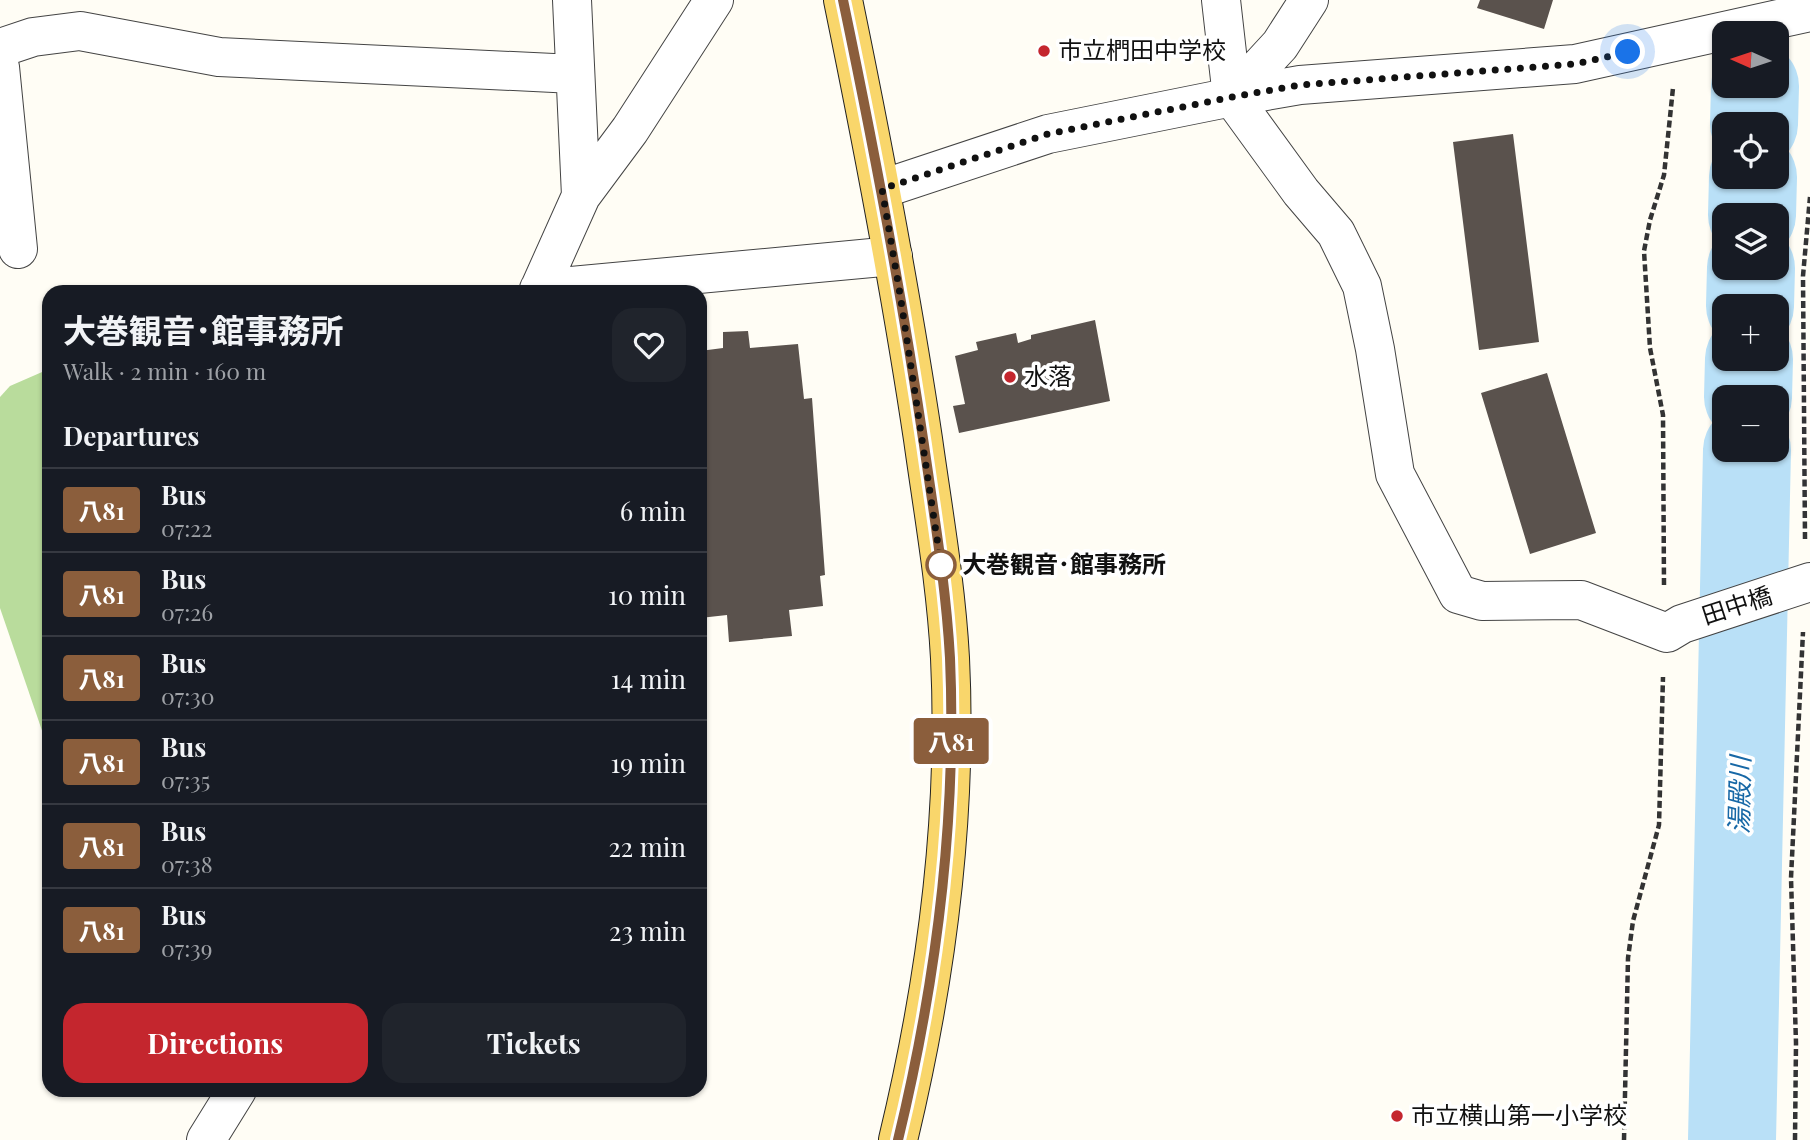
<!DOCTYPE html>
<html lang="en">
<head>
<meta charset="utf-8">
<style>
	:root { --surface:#171b24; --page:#20242c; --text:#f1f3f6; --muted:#9ea1a6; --line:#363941; --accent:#c4262e }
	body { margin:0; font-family:"Playfair Display","Noto Sans JP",serif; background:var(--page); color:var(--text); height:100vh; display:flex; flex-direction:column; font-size:26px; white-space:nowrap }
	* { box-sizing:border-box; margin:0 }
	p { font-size:23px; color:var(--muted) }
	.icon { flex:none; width:38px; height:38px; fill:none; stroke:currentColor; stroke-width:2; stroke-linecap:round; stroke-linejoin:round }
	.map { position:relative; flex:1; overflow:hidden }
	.sheet { position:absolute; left:42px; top:285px; width:665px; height:812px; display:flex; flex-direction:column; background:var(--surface); border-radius:21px; box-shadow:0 2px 5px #0004 }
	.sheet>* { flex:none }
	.badge { padding:0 14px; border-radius:5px; font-size:24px; line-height:46px }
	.needle { width:46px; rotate:273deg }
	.controls { position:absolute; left:1712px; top:21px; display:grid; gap:14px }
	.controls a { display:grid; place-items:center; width:77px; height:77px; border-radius:14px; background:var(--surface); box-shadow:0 2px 5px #0004; font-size:35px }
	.you { position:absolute; width:35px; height:35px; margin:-18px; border:5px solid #fff; border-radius:50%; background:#1a73e8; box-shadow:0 0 0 10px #1a73e833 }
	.map>.badge { position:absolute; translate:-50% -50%; box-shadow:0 0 0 4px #fff }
	h2 { padding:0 21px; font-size:26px; line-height:63px }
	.round { display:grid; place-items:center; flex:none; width:74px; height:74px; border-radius:21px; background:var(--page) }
	.headline { display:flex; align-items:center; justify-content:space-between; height:119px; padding:0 21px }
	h1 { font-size:33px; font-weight:700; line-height:52px }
	.button { display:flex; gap:14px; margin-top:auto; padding:14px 21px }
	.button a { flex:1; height:80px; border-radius:21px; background:var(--accent); color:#fff; font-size:28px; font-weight:700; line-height:80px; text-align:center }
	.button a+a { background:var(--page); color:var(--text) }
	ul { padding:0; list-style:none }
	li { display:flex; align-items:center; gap:21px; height:84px; padding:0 21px; border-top:2px solid var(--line) }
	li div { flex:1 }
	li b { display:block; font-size:26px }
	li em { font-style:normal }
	li .badge { min-width:77px; font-weight:700; text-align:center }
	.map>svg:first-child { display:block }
	.forest { fill:#b9dc9c }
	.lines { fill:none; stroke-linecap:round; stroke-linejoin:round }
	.river { stroke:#b9e0f7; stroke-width:88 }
	.building { fill:#5a524d }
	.minor-casing { stroke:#444; stroke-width:40 }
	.major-casing { stroke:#222; stroke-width:40 }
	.path { stroke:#333; stroke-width:4.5; stroke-dasharray:7 3.5; stroke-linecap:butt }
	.minor { stroke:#fff; stroke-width:38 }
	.major { stroke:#f9d66b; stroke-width:38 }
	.line-casing { stroke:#fff; stroke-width:16 }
	.line { stroke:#8b5e3c; stroke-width:10 }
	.walk { stroke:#111; stroke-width:7; stroke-dasharray:0 12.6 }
	.poi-dot { fill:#c4262e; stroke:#fff; stroke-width:2.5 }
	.stop-dot { fill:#fff; stroke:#8b5e3c; stroke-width:3.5 }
	.labels { text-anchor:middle; stroke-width:7; stroke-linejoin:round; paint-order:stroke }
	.poi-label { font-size:24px; fill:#111; stroke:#fff; text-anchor:start }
	.stop-label { font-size:24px; font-weight:bold; fill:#111; stroke:#fff; text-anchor:start }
	.street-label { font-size:24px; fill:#111; stroke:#fff }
	.water-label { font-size:26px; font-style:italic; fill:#1768a6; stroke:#fff }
</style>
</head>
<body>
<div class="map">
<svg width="1810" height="1140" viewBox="0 0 1810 1140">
	<rect width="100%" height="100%" fill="#fffdf5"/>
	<path class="forest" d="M49 369V751L0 608V397L10 386Z"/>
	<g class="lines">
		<path class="river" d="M1754 124 1755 86
			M1752 215 1753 177
			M1750 306 1751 268
			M1748 397 1749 359
			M1732 1140 1747 450"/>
	</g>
	<path class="building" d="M1480 0H1553L1544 29 1477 8Z
		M1513 134 1539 342 1479 350 1453 142Z
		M1095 320 1110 401 959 433 953 406 965 404 955 356 978 350 976 342 1016 333 1018 343 1031 339V335Z
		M748 331 750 348 798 344 804 399 812 398 825 575 820 576 823 606 789 610 792 636 729 642 727 615 700 618V351L723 348V332Z
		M1547 373 1596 533 1530 554 1481 393Z"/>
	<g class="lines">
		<defs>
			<path id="minor" d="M1221 0 1232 97 1301 192 1336 233 1362 286 1375 349 1395 474 1458 594 1482 601 1581 600 1667 633 1682 624 1810 582
				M0 48 33 37 80 31 219 57 574 74
				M0 67 18 249
				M1232 97 1280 45 1309 0
				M882 189 1048 134 1232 97 1300 85 1575 64 1810 12
				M581 196 630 130 714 0
				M539 289 893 256
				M538 292 581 196 572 0
				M206 1140 237 1090"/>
			<path id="major" d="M843 0C873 146 901 292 923 439 933 511 946 584 950 658 958 820 936 982 898 1140"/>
		</defs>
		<use href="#minor" class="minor-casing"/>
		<use href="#major" class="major-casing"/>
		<path class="path" d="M1805 539 1803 276 1810 197
			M1664 585 1663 415 1650 348 1644 251 1650 220 1664 175 1673 88
			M1624 1140 1628 958 1633 921 1659 825 1663 677
			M1795 1140 1796 1043 1791 878 1803 632"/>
		<use href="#minor" class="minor"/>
		<use href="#major" class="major"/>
	</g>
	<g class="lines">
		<defs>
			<path id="line" d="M843 0C874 148 902 296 924 445 934 515 946 586 950 658 957 820 936 983 898 1140"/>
		</defs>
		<use href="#line" class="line-casing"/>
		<use href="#line" class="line"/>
		<path class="walk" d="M941 565 900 294 882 189 1048 134 1232 97 1300 85 1575 64 1628 52"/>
	</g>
	<g class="poi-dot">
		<circle cx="1044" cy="51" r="7"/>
		<circle cx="1010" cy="377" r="7"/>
		<circle cx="1397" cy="1116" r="7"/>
	</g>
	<circle class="stop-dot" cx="941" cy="565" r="14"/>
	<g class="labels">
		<g class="poi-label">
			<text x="1058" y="59">市立椚田中学校</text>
			<text x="1024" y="385">水落</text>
			<text x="1411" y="1124">市立横山第一小学校</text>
		</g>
		<g class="stop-label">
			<text x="962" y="573">大巻観音･館事務所</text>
		</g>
		<g class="street-label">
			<text transform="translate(1737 606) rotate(-18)" y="8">田中橋</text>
		</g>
		<g class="water-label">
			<text transform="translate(1740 795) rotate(-89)" y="9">湯殿川</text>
		</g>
	</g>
</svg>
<div class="controls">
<a><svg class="needle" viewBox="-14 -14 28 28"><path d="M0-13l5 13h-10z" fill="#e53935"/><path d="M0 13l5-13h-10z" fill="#9ea1a6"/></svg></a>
<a><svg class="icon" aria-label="locate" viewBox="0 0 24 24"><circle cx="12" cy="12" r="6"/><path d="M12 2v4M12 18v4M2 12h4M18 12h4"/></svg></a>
<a><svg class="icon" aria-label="layers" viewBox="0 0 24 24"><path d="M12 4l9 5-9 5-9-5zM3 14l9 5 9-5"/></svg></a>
<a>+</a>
<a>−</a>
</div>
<div class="you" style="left:1628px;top:52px"></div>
<b class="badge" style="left:951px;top:741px;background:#8b5e3c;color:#fff">八81</b>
<section class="sheet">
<div class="headline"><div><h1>大巻観音･館事務所</h1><p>Walk · 2 min · 160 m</p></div><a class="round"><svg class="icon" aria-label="heart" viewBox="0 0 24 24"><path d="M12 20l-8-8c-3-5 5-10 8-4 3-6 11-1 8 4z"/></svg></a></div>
<h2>Departures</h2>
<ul>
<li><span class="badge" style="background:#8b5e3c;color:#fff">八81</span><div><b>Bus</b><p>07:22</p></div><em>6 min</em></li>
<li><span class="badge" style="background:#8b5e3c;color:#fff">八81</span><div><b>Bus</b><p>07:26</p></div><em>10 min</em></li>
<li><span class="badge" style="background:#8b5e3c;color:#fff">八81</span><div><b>Bus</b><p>07:30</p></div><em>14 min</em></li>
<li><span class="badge" style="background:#8b5e3c;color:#fff">八81</span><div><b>Bus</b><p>07:35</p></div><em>19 min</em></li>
<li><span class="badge" style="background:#8b5e3c;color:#fff">八81</span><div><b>Bus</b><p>07:38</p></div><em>22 min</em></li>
<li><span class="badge" style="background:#8b5e3c;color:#fff">八81</span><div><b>Bus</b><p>07:39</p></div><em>23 min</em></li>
</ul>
<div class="button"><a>Directions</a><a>Tickets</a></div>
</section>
</div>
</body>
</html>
